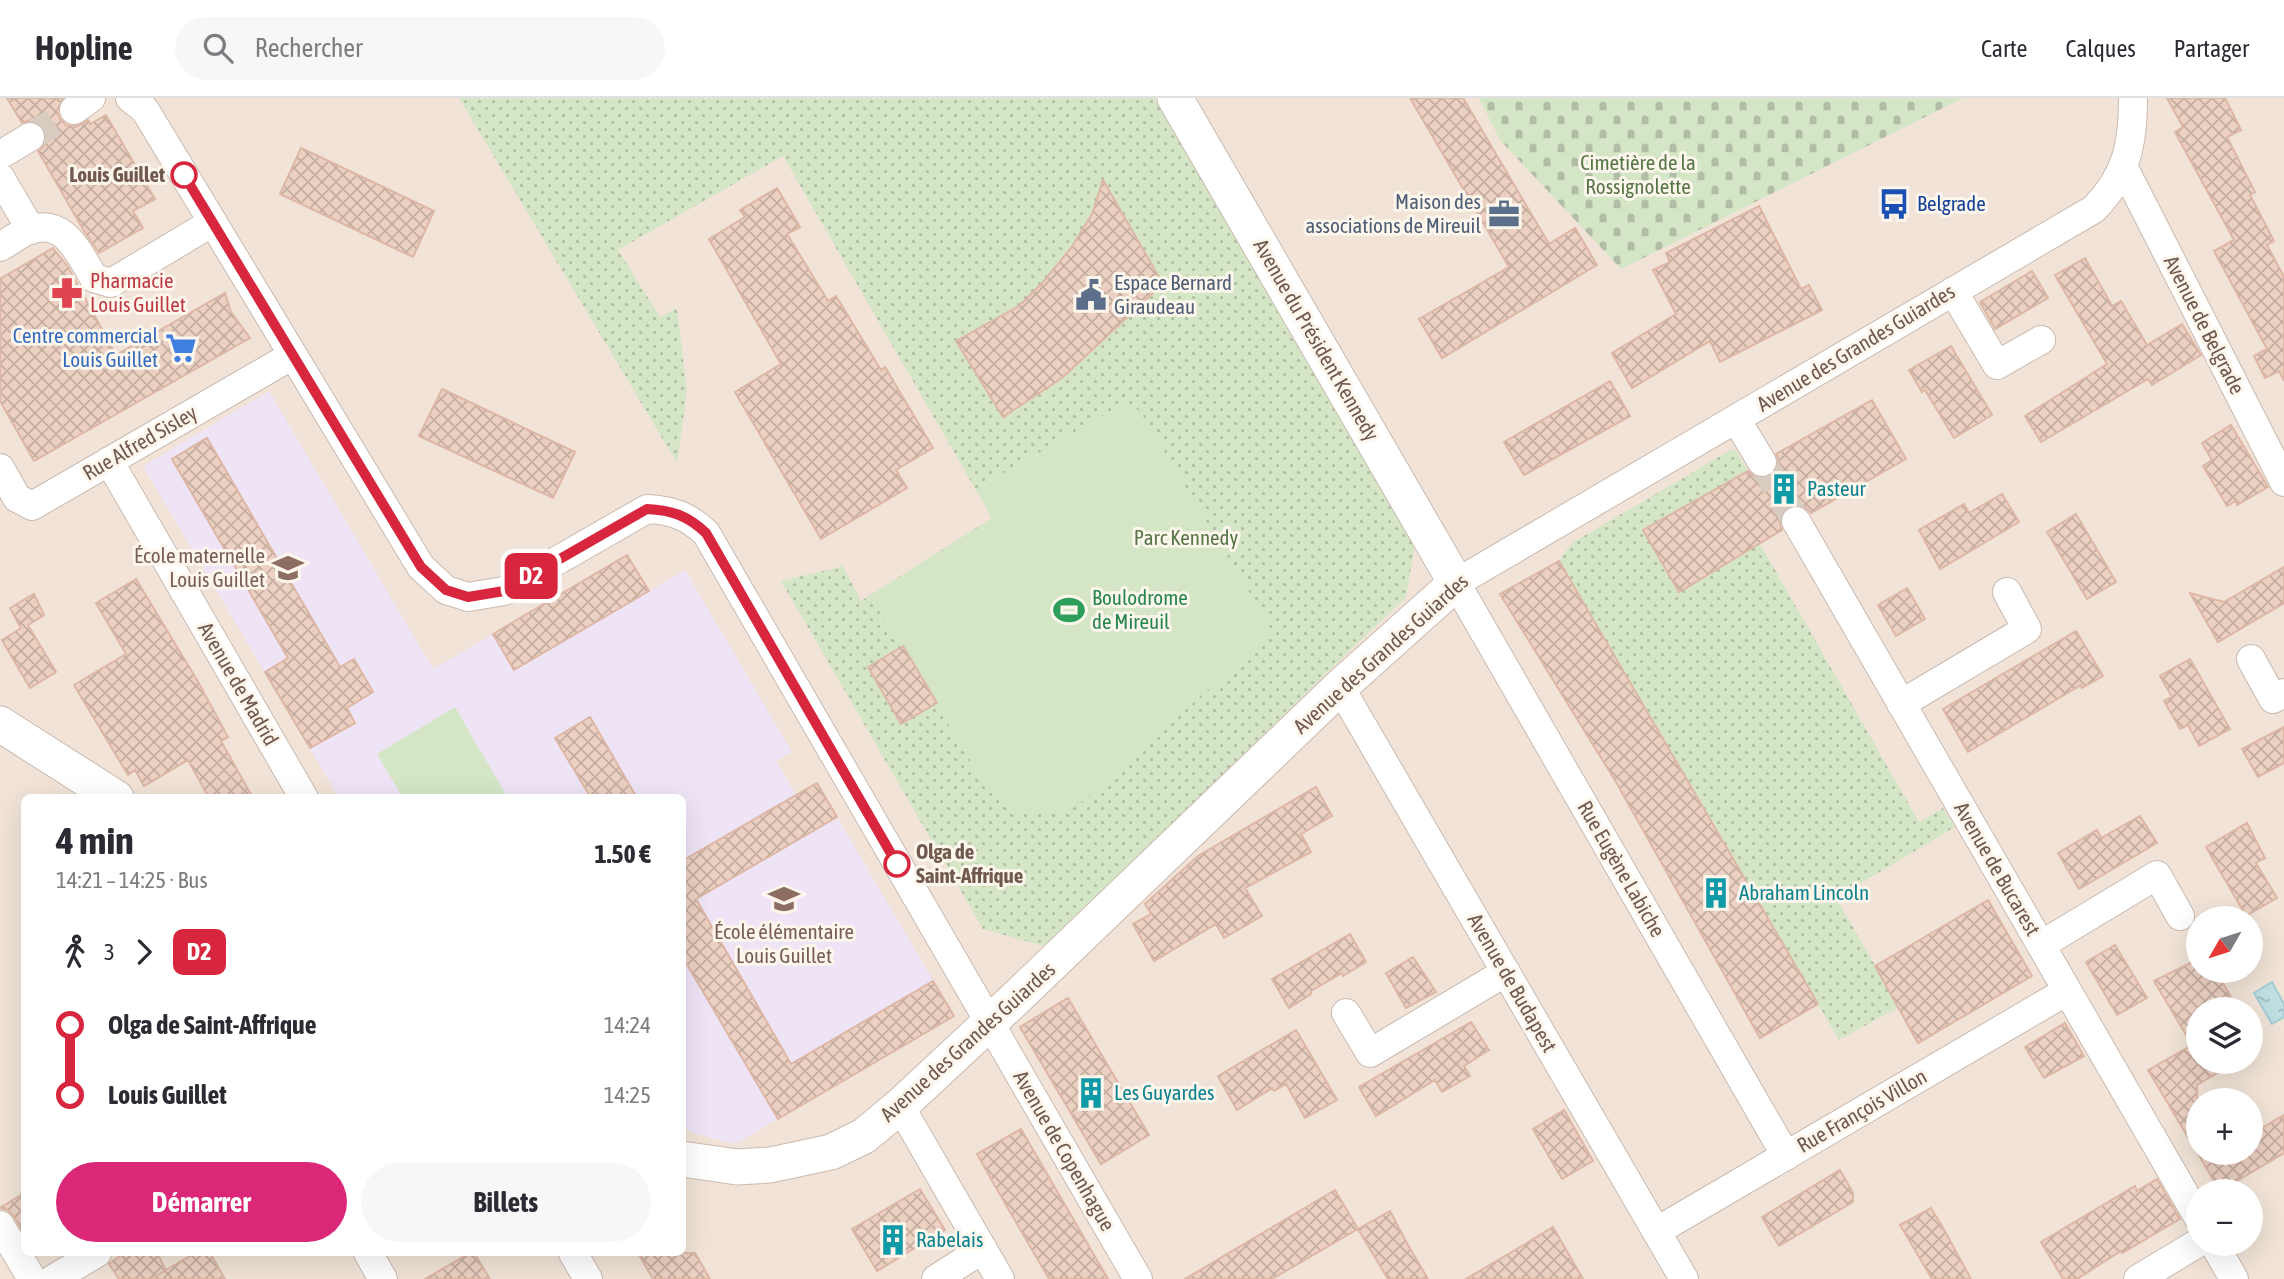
<!DOCTYPE html>
<html lang="fr">
<head>
<meta charset="utf-8">
<style>
	:root { --surface:#fff; --page:#f7f7f7; --text:#2b2b33; --muted:#7c7c81; --line:#e1e1e2; --accent:#db2777 }
	body { margin:0; font-family:"Asap Condensed",sans-serif; background:var(--page); color:var(--text); height:100vh; display:flex; flex-direction:column; font-size:26px; white-space:nowrap }
	* { box-sizing:border-box; margin:0 }
	p { font-size:23px; color:var(--muted) }
	.icon { flex:none; width:38px; height:38px; fill:none; stroke:currentColor; stroke-width:2; stroke-linecap:round; stroke-linejoin:round }
	.map { position:relative; flex:1; overflow:hidden }
	.drawer { position:absolute; left:21px; top:696px; width:665px; height:462px; display:flex; flex-direction:column; background:var(--surface); border-radius:10px; box-shadow:0 7px 28px #0002 }
	.drawer>* { flex:none }
	.badge { padding:0 14px; border-radius:10px; font-size:24px; line-height:46px }
	.needle { width:46px; rotate:231deg }
	.controls { position:absolute; left:2186px; top:808px; display:grid; gap:14px }
	.controls a { display:grid; place-items:center; width:77px; height:77px; border-radius:50%; background:var(--surface); box-shadow:0 7px 28px #0002; font-size:35px }
	.map>.badge { position:absolute; translate:-50% -50%; box-shadow:0 0 0 4px #fff }
	.legs { display:flex; align-items:center; gap:10px; height:77px; padding:0 35px; font-size:23px }
	.legs p { margin-inline-start:auto }
	.head { display:flex; align-items:center; justify-content:space-between; height:119px; padding:0 35px }
	h1 { font-size:38px; font-weight:700; line-height:52px }
	.primary-button { display:flex; gap:14px; margin-top:auto; padding:14px 35px }
	.primary-button a { flex:1; height:80px; border-radius:42px; background:var(--accent); color:#fff; font-size:28px; font-weight:700; line-height:80px; text-align:center }
	.primary-button a+a { background:var(--page); color:var(--text) }
	ul { padding:0 35px; list-style:none }
	li { display:flex; align-items:center; gap:24px; height:70px; font-size:26px }
	li i { display:grid; place-items:center; width:10px; height:100%; margin:0 9px; background:currentColor }
	li i::after { content:''; width:18px; height:18px; margin:-9px; border:5px solid; border-radius:50%; background:var(--surface) }
	li p { margin-inline-start:auto }
	li:first-child i { background:linear-gradient(#0000 50%,currentColor 0) }
	li:last-child i { background:linear-gradient(currentColor 50%,#0000 0) }
	header { display:flex; align-items:center; gap:42px; box-sizing:border-box; height:98px; padding:0 35px; background:var(--surface); border-bottom:2px solid var(--line) }
	header strong { font-size:33px }
	nav { display:flex; gap:38px; margin-inline-start:auto; font-size:24px }
	.search { width:490px; height:63px; background:var(--page); display:flex; align-items:center; gap:18px; box-sizing:border-box; padding:0 24px; border-radius:38px; color:var(--muted); font-size:26px }
	.map>svg:first-child { display:block }
	.residential { fill:#f1e3d7; fill-rule:evenodd }
	.education { fill:#efe4f6 }
	.grass { fill:url(#grass-dots) }
	.cemetery { fill:url(#cemetery-stones) }
	.pitch { fill:#d5e6c7 }
	.water { fill:url(#water-ripples); stroke:#a5cdd2; stroke-width:2 }
	.building { fill:url(#building-cross-hatch); stroke:#ddb7a4; stroke-width:2 }
	.lines { fill:none; stroke-linecap:round; stroke-linejoin:round }
	.minor-tunnel { stroke:#d8ccc1; stroke-width:28; stroke-dasharray:28 14; stroke-linecap:butt }
	.minor-casing { stroke:#cbbaaf; stroke-width:30 }
	.tertiary-casing { stroke:#cbbaaf; stroke-width:37 }
	.minor { stroke:#fff; stroke-width:28 }
	.tertiary { stroke:#fff; stroke-width:35 }
	.line-1-casing { stroke:#fff; stroke-width:16 }
	.line-1 { stroke:#d7263d; stroke-width:10 }
	.stop-1-dot { fill:#fff; stroke:#d7263d; stroke-width:3.5 }
	.labels { text-anchor:middle; stroke-width:6; stroke-linejoin:round; paint-order:stroke }
	.park-label { font-size:21px; fill:#577648; stroke:#fdf6ed }
	.stop-label { font-size:21px; font-weight:bold; fill:#71594e; stroke:#fdf6ed; text-anchor:end }
	.service-label { font-size:21px; fill:#4e5e75; stroke:#fdf6ed; text-anchor:end }
	.transit-label { font-size:21px; fill:#164399; stroke:#fdf6ed; text-anchor:start }
	.health-label { font-size:21px; fill:#be3a42; stroke:#fdf6ed; text-anchor:start }
	.street-label { font-size:21px; fill:#71594e; stroke:#fdf6ed }
	.shop-label { font-size:21px; fill:#366cbe; stroke:#fdf6ed; text-anchor:end }
	.culture-label { font-size:21px; fill:#0d838f; stroke:#fdf6ed; text-anchor:start }
	.education-label { font-size:21px; fill:#785e54; stroke:#fdf6ed; text-anchor:end }
	.leisure-label { font-size:21px; fill:#27864d; stroke:#fdf6ed; text-anchor:start }
</style>
</head>
<body>
<header>
<strong>Hopline</strong>
<div class="search"><svg class="icon" aria-label="search" viewBox="0 0 24 24"><circle cx="10" cy="10" r="6"/><path d="M15 15l6 6"/></svg>Rechercher</div>
<nav><a>Carte</a><a>Calques</a><a>Partager</a></nav>
</header>
<div class="map">
<svg width="2284" height="1181" viewBox="0 0 2284 1181">
	<defs>
		<pattern id="grass-dots" width="8" height="8" patternUnits="userSpaceOnUse" patternTransform="scale(1.75)"><rect width="8" height="8" fill="#d5e6c7"/><path d="M2 2h.1M6 6h.1" fill="none" stroke="#b1bda4" stroke-width="1.8" stroke-linecap="round"/></pattern>
		<pattern id="cemetery-stones" width="16" height="16" patternUnits="userSpaceOnUse" patternTransform="scale(1.75)"><rect width="16" height="16" fill="#d5e6c7"/><path d="M2 7V4a2 2 0 0 1 4 0v3zM10 15v-3a2 2 0 0 1 4 0v3z" fill="#b1bda4"/></pattern>
		<pattern id="water-ripples" width="26" height="14" patternUnits="userSpaceOnUse" patternTransform="scale(1.75)"><rect width="26" height="14" fill="#bedee1"/><path d="M2 4q2-2 4 0t4 0M15 11q2-2 4 0t4 0" fill="none" stroke="#9fb7b9"/></pattern>
		<pattern id="building-cross-hatch" width="8" height="8" patternUnits="userSpaceOnUse" patternTransform="scale(1.75)"><rect width="8" height="8" fill="#ecd1c2"/><path d="M0 0l8 8M0 8l8-8" fill="none" stroke="#c4ada0"/></pattern>
	</defs>
	<rect width="100%" height="100%" fill="#faf2e7"/>
	<path class="residential" d="M0 0H2284V1181H0ZM24 700H682V1155H24ZM2198 821H2250V873H2198ZM2198 912H2250V964H2198ZM2198 1003H2250V1055H2198ZM2198 1094H2250V1146H2198Z"/>
	<path class="education" d="M269 293 433 571 493 536 515 572 685 472 792 654 776 663 796 697 817 685 954 918 735 1046 693 1035 683 1029 682 700H339L143 368Z"/>
	<path class="grass" d="M459 0H1154L1415 446 1406 499 1311 590 1047 849 983 831 781 483 843 468 861 503 992 420 783 58 618 152 660 219 677 210 687 294 677 365Z
		M1734 350 1748 372 1643 432 1655 454 1667 447 1665 470 1679 494 1759 444 1919 724 1943 710 1955 729 1836 800 1899 909 1839 942 1559 463 1572 445Z"/>
	<path class="cemetery" d="M1479 0H1963L1621 171 1500 42Z"/>
	<path class="pitch" d="M1125 305 1140 313 1273 534 1077 708C1056 717 1026 720 1005 706 998 701 991 693 985 687L870 498 992 421 976 391Z
		M455 609 508 700H403L377 656Z"/>
	<path class="water" d="M2272 884 2284 906V919L2272 926 2254 895Z"/>
	<path class="building" d="M7 0H63L57 13 60 21 66 27 75 29 88 22 90 26 106 17 155 101 133 113 143 130 99 155 84 133 38 53 44 48 47 39 44 30 39 25 30 22 22 25Z
		M1410 0H1463L1549 146 1575 130 1597 167 1442 260 1419 221 1509 169Z
		M2167 0H2225L2241 32 2227 39 2255 94 2250 97 2274 143 2267 147 2284 179V283L2279 273 2265 280 2254 258 2267 251 2214 153 2234 142 2175 34 2183 29Z
		M301 50 434 113 413 159 280 96Z
		M1103 82 1163 186 1062 280 1003 319 956 243 1019 208 1044 183 1071 150 1092 116Z
		M777 90 800 129 787 136 828 203 836 198 881 272 885 269 933 350 896 372 907 390 821 441 735 294 781 266 709 141 745 119 740 112Z
		M1759 108 1801 191 1809 187 1822 212 1720 264 1710 243 1632 290 1612 255 1676 216 1653 172 1670 164 1666 155Z
		M53 150 68 169 116 257 225 195 231 214 250 240 34 363 0 303V181Z
		M2085 160 2112 208 2121 203 2147 247 2182 226 2201 257 2152 287 2148 281 2041 344 2025 318 2107 266 2055 177Z
		M2032 173 2048 200 1995 231 1980 204Z
		M1951 248 1992 317 1954 340 1925 292 1922 294 1909 272Z
		M1610 283 1630 318 1524 377 1504 344Z
		M442 291 575 354 553 400 419 338Z
		M1872 302 1906 361 1811 415 1805 409 1797 406 1787 409 1781 415 1779 422 1782 432 1679 494 1643 432 1748 373 1755 379 1763 381 1770 379 1777 371 1779 363 1776 356Z
		M2231 327 2268 389 2237 407 2236 403 2227 408 2203 368 2212 362 2202 345Z
		M207 340 340 569 354 561 373 594 347 610 355 625 310 650 265 574 288 560 172 361Z
		M2002 396 2019 424 1940 471 1919 432 1964 406 1969 415Z
		M2076 416 2116 484 2087 501 2047 434Z
		M627 457 649 493 514 572 493 536Z
		M1559 463 1818 906 1760 940 1616 684 1500 496Z
		M2284 469V505L2218 544 2190 495 2224 504Z
		M136 481 197 582 228 639 221 643 253 700H209L188 662 144 688 135 672 128 677 74 587 126 556 96 505Z
		M1907 490 1925 521 1896 538 1878 507Z
		M34 496 44 517 28 527 56 574 30 590 2 542 21 530 10 510Z
		M2076 533 2103 578 2082 590 2081 587 1968 654 1943 611Z
		M903 548 937 605 901 626 868 569Z
		M2190 561 2230 631 2199 648 2188 627 2180 631 2164 603 2172 599 2160 578Z
		M590 619 637 700H591L555 640Z
		M2284 629V665L2258 679 2242 651Z
		M817 685 837 719 696 801 791 966 933 883 954 918 778 1021 682 858V763Z
		M1316 689 1332 718 1301 736 1311 754 1245 790 1262 818 1224 840 1216 826 1154 863 1133 826 1151 816 1145 806 1198 758Z
		M2140 718 2157 745 2079 791 2058 755 2097 732 2101 740Z
		M2247 725 2265 760 2256 765 2277 800 2246 818 2206 749Z
		M1988 802 2032 878 1918 945 1875 868Z
		M1350 836 1366 864 1343 878 1342 875 1311 893V896L1289 910 1272 881Z
		M2115 847 2147 900 2117 917 2086 864Z
		M1413 859 1436 894 1406 910 1386 875Z
		M2198 861V873H2216L2232 901 2213 912H2198V964H2236L2197 987 2198 1055H2250V1037L2284 1017V1055L2220 1093 2148 972 2192 947 2154 883Z
		M1068 900 1149 1037 1101 1066 1020 929Z
		M1471 924 1489 952 1464 968 1470 978 1442 994 1435 982 1376 1018 1359 989Z
		M2065 925 2084 958 2044 980 2025 949Z
		M1296 932 1337 1002 1305 1020 1286 986 1274 993 1272 990 1237 1012 1218 978Z
		M1564 1012 1593 1063 1562 1081 1533 1031Z
		M1021 1031 1108 1181H1049L995 1088 977 1056Z
		M1840 1072 1853 1095V1104L1779 1148 1762 1119Z
		M2157 1081 2180 1121 2122 1155 2121 1153 2077 1181H2063L2041 1144 2135 1088 2137 1093Z
		M920 1091 945 1132 877 1173 852 1131Z
		M1335 1092 1358 1131 1272 1181H1185Z
		M24 1095V1136L14 1118 8 1112 0 1110Z
		M1931 1110 1942 1128 1971 1181H1932L1900 1127Z
		M1390 1113 1408 1147 1428 1181H1388L1358 1131Z
		M1553 1129 1583 1181H1466L1515 1152Z
		M124 1155H157L166 1172 151 1181H119L109 1166Z
		M195 1155H210L225 1181H151Z
		M470 1155H474L490 1181H425Z
		M638 1155H695L710 1181H653Z"/>
	<g class="lines">
		<path class="minor-tunnel" d="M30 39 74 12
			M1762 364 1796 423"/>
		<defs>
			<path id="minor" d="M130 0 145 12 421 469 446 492 468 499 504 493 647 411C672 412 688 418 706 435L1138 1181
				M74 12 91 0
				M0 57 30 39
				M2124 70 2284 384
				M0 79 31 132
				M0 149C9 144 19 136 29 132 65 119 79 156 94 180L111 185 213 124
				M1953 193 1997 267 2041 242
				M1736 321 1762 364
				M109 363 304 700
				M0 370 17 400 32 408 293 257
				M1796 423 2198 1119
				M2251 561 2273 601 2284 595
				M1340 589 1684 1181
				M1901 606 2027 531 2007 494
				M2041 847 2157 777 2180 818
				M1346 915 1370 955 1506 874
				M900 1008 1000 1181
				M1786 1058 1456 485 2094 111C2127 77 2133 46 2133 0
				M0 1127 32 1181
				M1657 1133 2067 893
				M2214 1146 2234 1181
				M368 1155 383 1181
				M573 1155 588 1181
				M53 1181 97 1155
				M936 1181 983 1151
				M2138 1181 2198 1145"/>
			<path id="tertiary" d="M0 626 116 700
				M682 1061 737 1069 770 1067 831 1054 864 1038 900 1008 1015 901 1340 589 1456 485 1175 0"/>
		</defs>
		<use href="#minor" class="minor-casing"/>
		<use href="#tertiary" class="tertiary-casing"/>
		<use href="#minor" class="minor"/>
		<use href="#tertiary" class="tertiary"/>
	</g>
	<g class="lines">
		<defs>
			<path id="line-1" d="M184 77 421 469 446 492 468 499 504 493 647 411C672 412 688 418 706 435L897 766"/>
		</defs>
		<use href="#line-1" class="line-1-casing"/>
		<use href="#line-1" class="line-1"/>
	</g>
	<defs>
		<symbol id="bus-bare" viewBox="-9 -9 18 18"><path d="M-5-6H5V4H4V6H2V4H-2V6H-4V4H-5ZM-3.5-4V0h7V-4ZM-3.5 1.2v1.5H-2V1.2ZM2 1.2v1.5H3.5V1.2Z" fill="#1a4fb4" stroke="#fdf6ed" stroke-width="2.5" paint-order="stroke"/></symbol>
		<symbol id="office-bare" viewBox="-9 -9 18 18"><path d="M-6-3h4V-5.5h4V-3h4V5H-6ZM-1-4.5V-3h2v-1.5ZM-6 0V1H6V0Z" fill="#5c6f8a" stroke="#fdf6ed" stroke-width="2.5" paint-order="stroke"/></symbol>
		<symbol id="pharmacy-bare" viewBox="-9 -9 18 18"><path d="M-2-6h4v4h4v4h-4v4h-4v-4h-4v-4h4Z" fill="#e0444e" stroke="#fdf6ed" stroke-width="2.5" paint-order="stroke"/></symbol>
		<symbol id="civic-bare" viewBox="-9 -9 18 18"><path d="M-.6-6.5H3V-4.5H.6V-3L4-1V1h2V6H-6V1h2V-1L-.6-3ZM-1.2 2.5V6h2.4V2.5Z" fill="#5c6f8a" stroke="#fdf6ed" stroke-width="2.5" paint-order="stroke"/></symbol>
		<symbol id="supermarket-bare" viewBox="-9 -9 18 18"><path d="M-6-5.5h2.5l.6 2H6L4.5 2H-2.5L-4.4-4H-6ZM-1.5 3.2a1.3 1.3 0 1 0 .1 0ZM3 3.2a1.3 1.3 0 1 0 .1 0Z" fill="#3f7fe0" stroke="#fdf6ed" stroke-width="2.5" paint-order="stroke"/></symbol>
		<symbol id="building-bare" viewBox="-9 -9 18 18"><path d="M-4-6H4V6H1V3H-1V6H-4ZM-2.5-4.3h1.7v1.8h-1.7ZM.8-4.3h1.7v1.8H.8ZM-2.5-1h1.7V.8h-1.7ZM.8-1h1.7V.8H.8Z" fill="#0f9aa8" stroke="#fdf6ed" stroke-width="2.5" paint-order="stroke"/></symbol>
		<symbol id="school-bare" viewBox="-9 -9 18 18"><path d="M0-5L7-2L0 1L-7-2ZM-4 1L0 2.5L4 1V4Q0 6-4 4Z" fill="#8d6e63" stroke="#fdf6ed" stroke-width="2.5" paint-order="stroke"/></symbol>
		<symbol id="stadium-bare" viewBox="-9 -9 18 18"><path d="M0-5a6.5 5 0 1 0 0 10a6.5 5 0 1 0 0-10ZM-3.5-1.8h7v3.6h-7Z" fill="#2e9e5b" stroke="#fdf6ed" stroke-width="2.5" paint-order="stroke"/></symbol>
	</defs>
	<g fill-rule="evenodd">
		<use href="#bus-bare" x="1872" y="84" width="44" height="44"/>
		<use href="#office-bare" x="1482" y="94" width="44" height="44"/>
		<use href="#pharmacy-bare" x="45" y="173" width="44" height="44"/>
		<use href="#civic-bare" x="1069" y="175" width="44" height="44"/>
		<use href="#supermarket-bare" x="159" y="228" width="44" height="44"/>
		<use href="#building-bare" x="1762" y="369" width="44" height="44"/>
		<use href="#school-bare" x="266" y="448" width="44" height="44"/>
		<use href="#stadium-bare" x="1047" y="490" width="44" height="44"/>
		<use href="#building-bare" x="1694" y="773" width="44" height="44"/>
		<use href="#school-bare" x="762" y="779" width="44" height="44"/>
		<use href="#building-bare" x="1069" y="973" width="44" height="44"/>
		<use href="#building-bare" x="871" y="1120" width="44" height="44"/>
	</g>
	<g class="stop-1-dot">
		<circle cx="184" cy="77" r="12"/>
		<circle cx="897" cy="766" r="12"/>
	</g>
	<g class="labels">
		<g class="park-label">
			<text x="1638" y="72">Cimetière de la<tspan x="1638" dy="24">Rossignolette</tspan></text>
			<text x="1186" y="447">Parc Kennedy</text>
		</g>
		<g class="stop-label">
			<text x="165" y="84">Louis Guillet</text>
			<text x="916" y="761" text-anchor="start">Olga de<tspan x="916" dy="24">Saint-Affrique</tspan></text>
		</g>
		<g class="service-label">
			<text x="1481" y="111">Maison des<tspan x="1481" dy="24">associations de Mireuil</tspan></text>
			<text x="1114" y="192" text-anchor="start">Espace Bernard<tspan x="1114" dy="24">Giraudeau</tspan></text>
		</g>
		<g class="transit-label">
			<text x="1917" y="113">Belgrade</text>
		</g>
		<g class="health-label">
			<text x="90" y="190">Pharmacie<tspan x="90" dy="24">Louis Guillet</tspan></text>
		</g>
		<g class="street-label">
			<text transform="translate(2204 227) rotate(63)" y="7">Avenue de Belgrade</text>
			<text transform="translate(1316 242) rotate(60)" y="7">Avenue du Président Kennedy</text>
			<text transform="translate(1856 250) rotate(-31)" y="7">Avenue des Grandes Guiardes</text>
			<text transform="translate(140 345) rotate(-30)" y="7">Rue Alfred Sisley</text>
			<text transform="translate(1381 556) rotate(-42)" y="7">Avenue des Grandes Guiardes</text>
			<text transform="translate(238 586) rotate(60)" y="7">Avenue de Madrid</text>
			<text transform="translate(1621 771) rotate(60)" y="7">Rue Eugène Labiche</text>
			<text transform="translate(1997 771) rotate(60)" y="7">Avenue de Bucarest</text>
			<text transform="translate(1512 885) rotate(60)" y="7">Avenue de Budapest</text>
			<text transform="translate(968 944) rotate(-42)" y="7">Avenue des Grandes Guiardes</text>
			<text transform="translate(1862 1013) rotate(-30)" y="7">Rue François Villon</text>
			<text transform="translate(1064 1053) rotate(60)" y="7">Avenue de Copenhague</text>
		</g>
		<g class="shop-label">
			<text x="158" y="245">Centre commercial<tspan x="158" dy="24">Louis Guillet</tspan></text>
		</g>
		<g class="culture-label">
			<text x="1807" y="398">Pasteur</text>
			<text x="1739" y="802">Abraham Lincoln</text>
			<text x="1114" y="1002">Les Guyardes</text>
			<text x="916" y="1149">Rabelais</text>
		</g>
		<g class="education-label">
			<text x="265" y="465">École maternelle<tspan x="265" dy="24">Louis Guillet</tspan></text>
			<text x="784" y="841" text-anchor="middle">École élémentaire<tspan x="784" dy="24">Louis Guillet</tspan></text>
		</g>
		<g class="leisure-label">
			<text x="1092" y="507">Boulodrome<tspan x="1092" dy="24">de Mireuil</tspan></text>
		</g>
	</g>
</svg>
<div class="controls">
<a><svg class="needle" viewBox="-14 -14 28 28"><path d="M0-13l5 13h-10z" fill="#e53935"/><path d="M0 13l5-13h-10z" fill="#7c7c81"/></svg></a>
<a><svg class="icon" aria-label="layers" viewBox="0 0 24 24"><path d="M12 4l9 5-9 5-9-5zM3 14l9 5 9-5"/></svg></a>
<a>+</a>
<a>−</a>
</div>
<b class="badge" style="left:531px;top:478px;background:#d7263d;color:#fff">D2</b>
<section class="drawer">
<div class="head"><div><h1>4 min</h1><p>14:21 – 14:25 · Bus</p></div><b>1.50 €</b></div>
<div class="legs"><svg class="icon" aria-label="walk" viewBox="0 0 24 24"><circle cx="13" cy="4" r="2"/><path d="M13 8l-2 6 4 7M11 14l-3 7M7 12l3-4h3l4 4"/></svg>3<svg class="icon" aria-label="forward" viewBox="0 0 24 24"><path d="M9 5l7 7-7 7"/></svg><b class="badge" style="background:#d7263d;color:#fff">D2</b></div>
<ul>
<li><i style="color:#d7263d"></i><b>Olga de Saint-Affrique</b><p>14:24</p></li>
<li><i style="color:#d7263d"></i><b>Louis Guillet</b><p>14:25</p></li>
</ul>
<div class="primary-button"><a>Démarrer</a><a>Billets</a></div>
</section>
</div>
</body>
</html>
